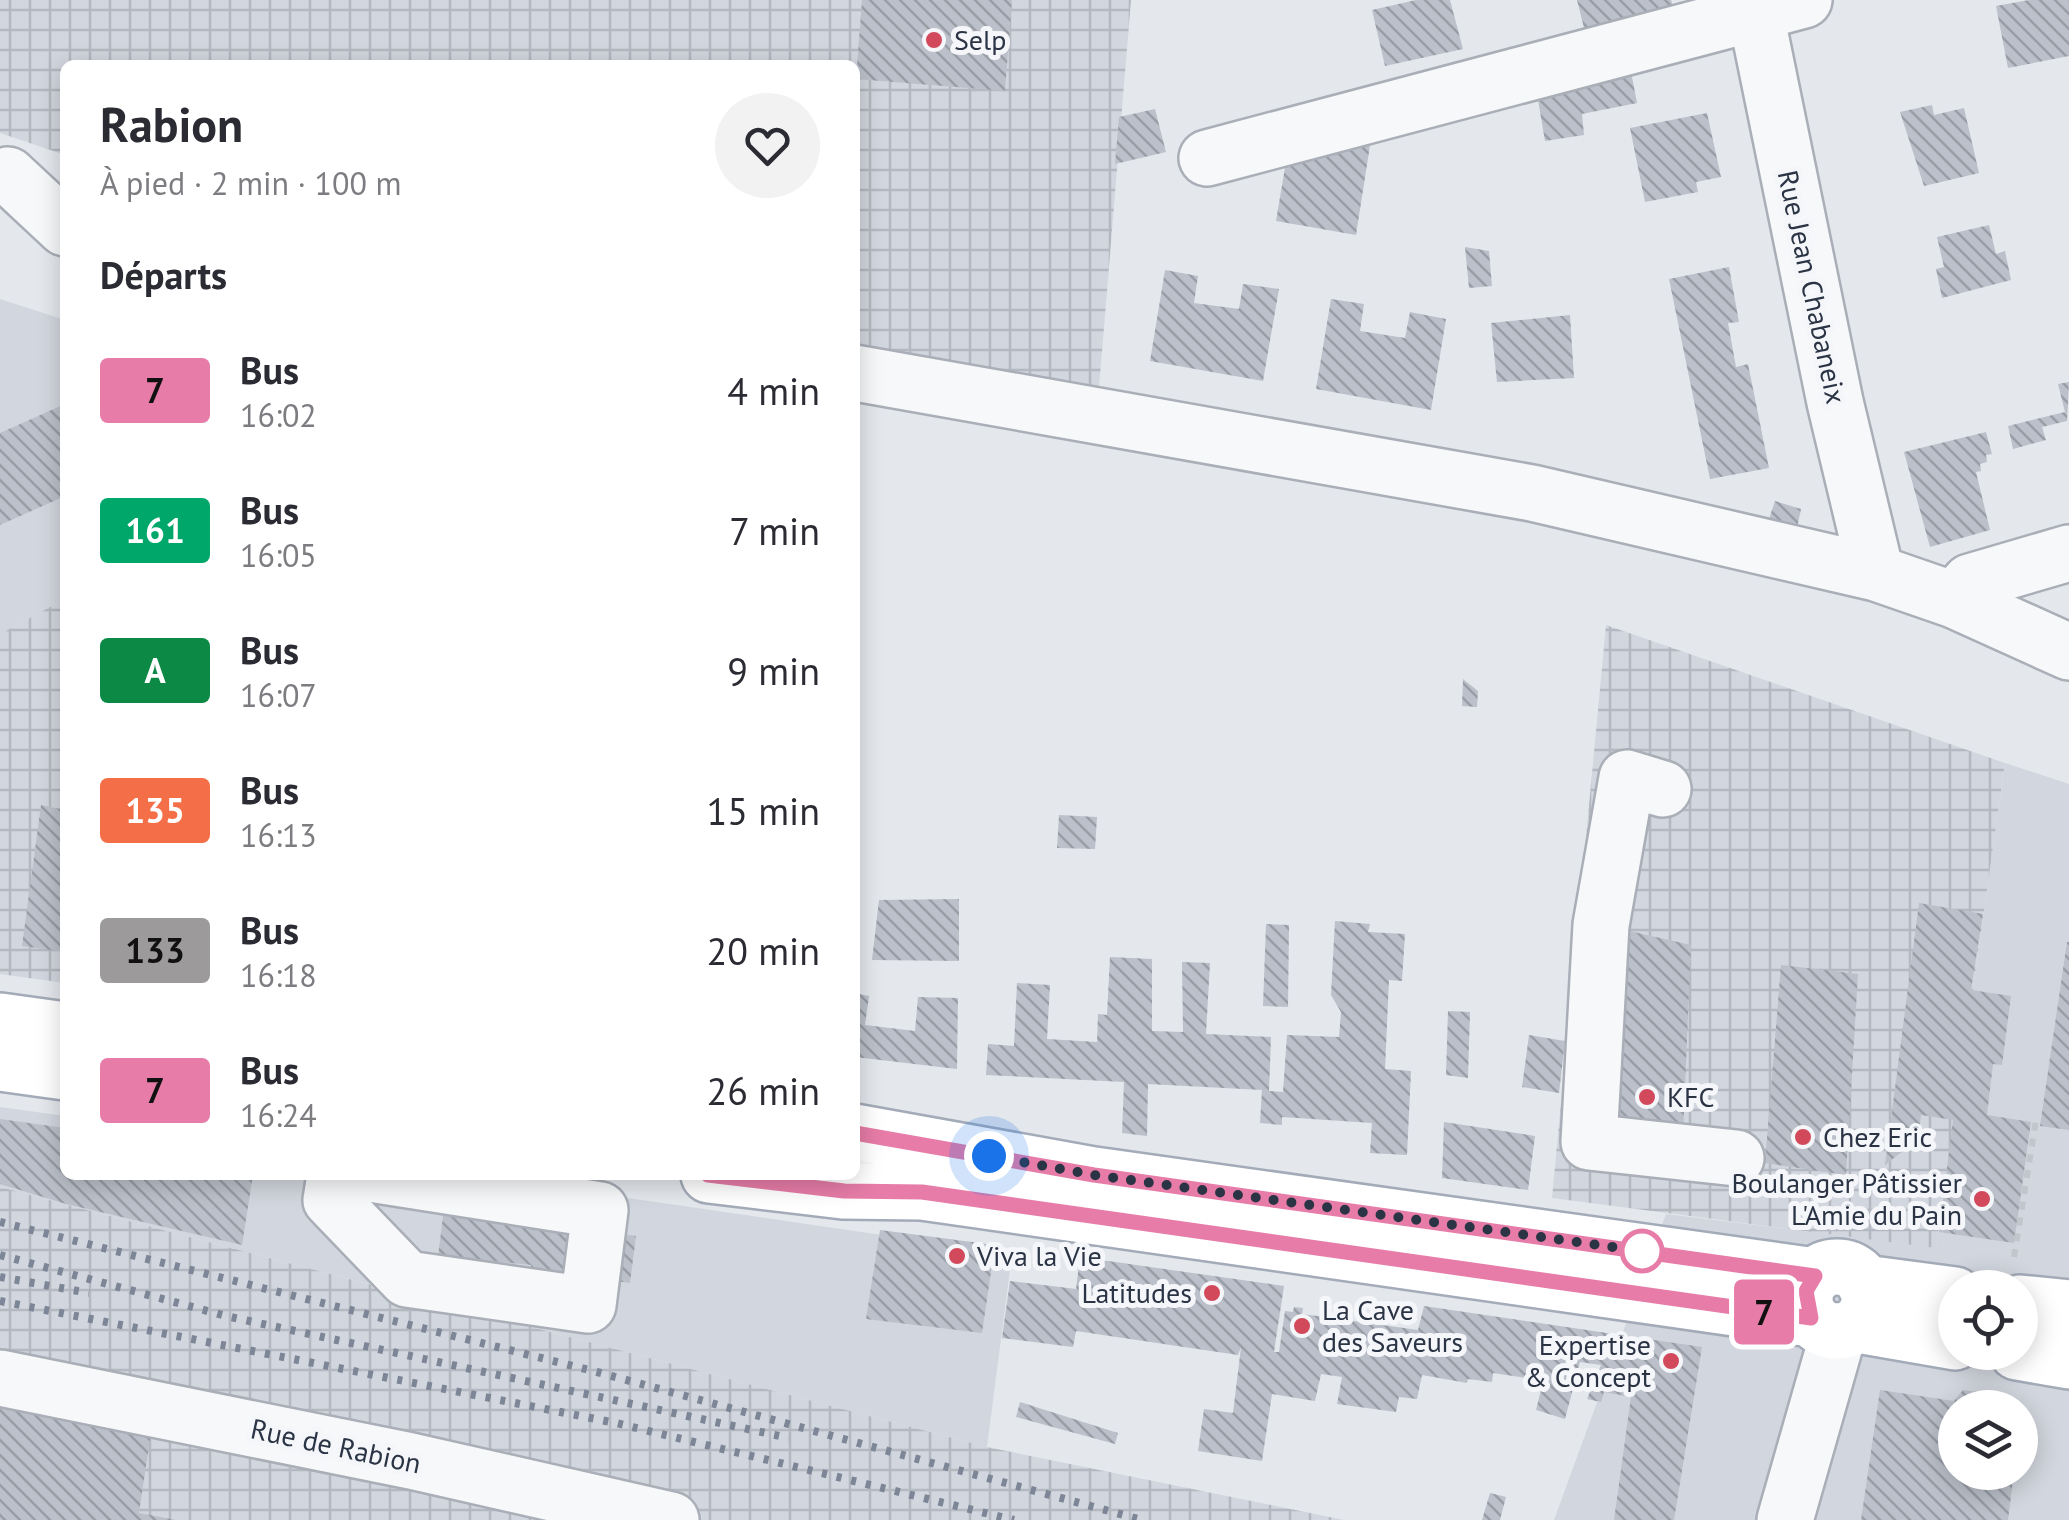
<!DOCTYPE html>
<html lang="fr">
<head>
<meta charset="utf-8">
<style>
	:root { --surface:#fff; --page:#f2f2f3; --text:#2b2b33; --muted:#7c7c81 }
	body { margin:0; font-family:"PT Sans",sans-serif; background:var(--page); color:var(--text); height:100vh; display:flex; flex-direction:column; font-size:38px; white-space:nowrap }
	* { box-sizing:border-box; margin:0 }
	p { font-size:32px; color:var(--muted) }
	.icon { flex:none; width:55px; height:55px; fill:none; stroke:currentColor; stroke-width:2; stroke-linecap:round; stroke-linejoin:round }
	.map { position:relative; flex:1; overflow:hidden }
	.side { position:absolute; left:60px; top:60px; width:800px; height:1120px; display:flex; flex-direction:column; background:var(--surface); border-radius:15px; box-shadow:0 5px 25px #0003 }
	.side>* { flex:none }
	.badge { padding:0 20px; border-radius:8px; font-size:35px; line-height:65px }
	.fabs { position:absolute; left:1938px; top:1270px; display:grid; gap:20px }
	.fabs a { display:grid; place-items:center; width:100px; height:100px; border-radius:50%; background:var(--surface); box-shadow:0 5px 25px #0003; font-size:50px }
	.you { position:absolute; width:50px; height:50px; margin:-25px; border:8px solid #fff; border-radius:50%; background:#1a73e8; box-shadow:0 0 0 15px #1a73e833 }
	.map>.badge { position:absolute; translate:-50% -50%; box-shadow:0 0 0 5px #fff }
	h2 { padding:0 40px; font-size:38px; line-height:90px }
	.round { display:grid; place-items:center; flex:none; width:105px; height:105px; border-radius:52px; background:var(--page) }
	.overview { display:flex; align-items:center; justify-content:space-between; height:170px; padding:0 40px }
	h1 { font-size:48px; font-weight:700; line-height:75px }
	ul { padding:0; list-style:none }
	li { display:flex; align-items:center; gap:30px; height:140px; padding:0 40px }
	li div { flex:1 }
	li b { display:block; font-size:38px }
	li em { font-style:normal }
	li .badge { min-width:110px; font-weight:700; text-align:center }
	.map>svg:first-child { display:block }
	.built { fill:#d2d6de; fill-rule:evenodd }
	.industrial { fill:url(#industrial-grid) }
	.building { fill:url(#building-back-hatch) }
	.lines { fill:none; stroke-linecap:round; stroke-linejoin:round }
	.minor-casing { stroke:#a9aeb7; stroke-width:60 }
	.major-casing { stroke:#a3abb8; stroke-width:60 }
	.path { stroke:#c2c5cb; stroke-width:6; stroke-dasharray:8 8; stroke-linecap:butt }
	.minor { stroke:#f7f8fa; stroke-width:55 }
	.major { stroke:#fff; stroke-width:55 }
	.rail { stroke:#7d8696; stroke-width:8; stroke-dasharray:5 10; stroke-linecap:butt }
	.line-casing { stroke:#fff; stroke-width:22 }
	.line { stroke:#e67ca7; stroke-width:15 }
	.walk { stroke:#2b3445; stroke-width:10; stroke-dasharray:0 18 }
	.poi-dot { fill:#d1495b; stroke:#f4f6f9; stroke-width:4 }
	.stop-dot { fill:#fff; stroke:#e67ca7; stroke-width:5 }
	.labels { text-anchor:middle; stroke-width:10; stroke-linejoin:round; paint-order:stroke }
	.poi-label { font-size:28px; fill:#2b3445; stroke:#f4f6f9; text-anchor:start }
	.street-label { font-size:28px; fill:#2b3445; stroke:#f4f6f9 }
</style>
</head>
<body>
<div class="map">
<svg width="2069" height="1520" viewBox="0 0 2069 1520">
	<defs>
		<pattern id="industrial-grid" width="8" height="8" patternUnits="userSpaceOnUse" patternTransform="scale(2.5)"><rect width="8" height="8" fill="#d2d6de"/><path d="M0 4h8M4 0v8" fill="none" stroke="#b4b8c0"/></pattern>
		<pattern id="building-back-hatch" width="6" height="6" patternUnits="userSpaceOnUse" patternTransform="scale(2.5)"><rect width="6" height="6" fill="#bbc0ca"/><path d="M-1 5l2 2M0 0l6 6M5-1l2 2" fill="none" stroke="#989da6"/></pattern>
	</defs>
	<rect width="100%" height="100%" fill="#e4e7ec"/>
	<path class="built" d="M0 299 65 320V599L0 634Z
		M2005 763 2069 784V1520H1554L1666 1214 1936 1247ZM1955 1288H2020V1352H1955ZM1955 1408H2020V1472H1955Z
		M0 1107 65 1116V1175H470L1012 1254 987 1447 0 1187Z"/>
	<path class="industrial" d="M0 0H1131L1099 388 855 343V65H65V155L0 133Z
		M65 599V983L0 974V634Z
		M1606 625 2005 763 1936 1248 1552 1198Z
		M0 1187 987 1447 1344 1520H0Z"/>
	<path class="building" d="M862 0H1012L1005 91 856 79Z
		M1416 0H1450L1463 49 1385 66 1372 10Z
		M1577 0H1671L1673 6 1584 28Z
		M2029 0H2069V56L2008 68 1996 6Z
		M1631 72 1637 103 1582 114 1584 135 1545 141 1536 88Z
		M1932 105 1934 115 1964 108 1979 173 1924 186 1900 112Z
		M1155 109 1166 152 1115 164 1119 117Z
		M1707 113 1721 177 1696 182 1698 192 1645 202 1630 128Z
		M1371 139 1356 235 1276 221 1289 144Z
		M1989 225 1996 254 2005 251 2011 280 1942 298 1936 269 1944 267 1937 237Z
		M1465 247 1489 251 1492 286 1469 288Z
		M1729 267 1739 322 1728 323 1736 367 1748 364 1769 468 1710 479 1669 279Z
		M1165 270 1198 276 1194 303 1239 309 1243 284 1279 289 1263 381 1150 361Z
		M1331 299 1364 304 1360 331 1405 338 1410 312 1446 319 1431 410 1316 389Z
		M1570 315 1574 378 1497 382 1491 323Z
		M2069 382 2067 421 2042 427 2046 440 2013 449 2008 426 2065 412 2058 384Z
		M65 404V496L0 525V433Z
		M1986 432 1992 454 1986 455 1987 462 1980 464 1981 471 1976 472 1990 530 1930 547 1904 452Z
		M1775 501 1801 509 1797 528 1769 519Z
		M1463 679 1478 691 1477 707 1462 706Z
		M41 805 65 810V952L22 946Z
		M1059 815 1097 817 1095 849 1057 848Z
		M959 899V961L872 960 879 900Z
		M1919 903 1983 914 1971 990 2011 996 2002 1065 1993 1064 1987 1115 2031 1122 2014 1243 1939 1232 1953 1120 1921 1115 1917 1149 1908 1147 1885 1165Z
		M1335 921 1370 924 1368 932 1405 934 1402 981 1389 980 1385 1069 1411 1071 1407 1155 1370 1153 1372 1123 1282 1117V1125L1260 1123 1262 1090 1148 1084 1147 1136 1122 1133 1124 1082 986 1075 988 1044 1014 1046 1017 983 1050 985 1047 1039 1097 1042 1098 1014 1107 1015 1110 957 1152 959V1031L1183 1032 1182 962 1210 963 1206 1034 1271 1037 1269 1091 1283 1092 1287 1035 1339 1037 1341 1012 1331 995Z
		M1266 924 1289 925 1288 1007 1263 1006Z
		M1616 928 1691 945 1683 1135 1605 1128Z
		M2067 942H2069V1130L2040 1126Z
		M1781 965 1858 974 1846 1175 1765 1163Z
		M855 993 869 996 865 1025 915 1031 918 997 958 998 957 1069 855 1057Z
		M1448 1011 1470 1012 1468 1078 1446 1075Z
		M1529 1035 1565 1041 1559 1093 1522 1087Z
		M0 1119 65 1128V1175H253L242 1245 66 1204 0 1184Z
		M1444 1122 1535 1136 1528 1190 1442 1178Z
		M444 1209 636 1236 630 1283 531 1269V1265L438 1256Z
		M880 1230 995 1245 982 1333 866 1319Z
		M1080 1257 1284 1286 1274 1352H1279L1285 1311 1293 1312 1294 1307 1303 1308 1302 1314 1340 1319 1341 1313 1347 1314V1320L1418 1330 1424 1306 1702 1347 1674 1520H1614L1631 1397 1604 1392 1601 1402 1587 1399 1601 1365 1580 1362 1565 1419 1536 1410 1543 1382 1520 1377 1493 1373 1492 1382 1468 1379 1467 1383 1422 1375 1417 1399 1399 1397 1396 1412 1337 1404 1342 1377 1321 1374 1315 1401 1272 1394 1262 1461 1198 1451 1204 1409 1233 1413 1241 1347 1238 1355 1076 1331 1073 1347 1002 1338 1010 1281 1076 1289Z
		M1880 1390 1954 1401 1963 1390 1993 1394 2001 1408H1955V1472H2014L2008 1520H1861Z
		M1020 1402 1118 1433 1115 1444 1016 1417Z
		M0 1405 151 1433 139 1513 176 1520H0Z
		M1490 1493 1506 1497 1500 1520H1482Z"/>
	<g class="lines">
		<defs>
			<path id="minor" d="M1753 0 1835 402 1876 573
				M1207 158 1804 0
				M8 175 65 228
				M855 373 1532 493 1876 573 1954 600 2069 652
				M1954 600 1970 582 2069 553
				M1663 789 1627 778 1601 925 1589 1142 1736 1158
				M855 1161 951 1175
				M335 1175 331 1200 407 1279 588 1305 600 1210 377 1175
				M0 1378 411 1461 671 1520
				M1785 1520 1839 1331"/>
			<path id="major" d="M0 1021 65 1030
				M0 1063 65 1072
				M855 1132 1094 1175 1815 1276
				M709 1175 843 1191 922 1192 1811 1319
				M1805 1299a32 32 0 1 1 64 0a32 32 0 1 1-64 0Z
				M1864 1283 1955 1295
				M2020 1303 2069 1308
				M1857 1325 1955 1342
				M2017 1352 2069 1361"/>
		</defs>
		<use href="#minor" class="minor-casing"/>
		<use href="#major" class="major-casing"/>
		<path class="path" d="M2014 1257 2036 1120"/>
		<use href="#minor" class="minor"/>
		<use href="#major" class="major"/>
		<path class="rail" d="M0 1222 597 1372 1142 1520
			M0 1255 226 1316 789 1438
			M0 1277 89 1293
			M0 1301 616 1423 1014 1520"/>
	</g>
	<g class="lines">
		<defs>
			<path id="line" d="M708 1175 844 1191 922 1192 1811 1318 1806 1291 1815 1276 1094 1175 855 1133"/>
		</defs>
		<use href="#line" class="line-casing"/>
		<use href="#line" class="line"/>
		<path class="walk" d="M989 1156 1094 1175 1642 1251"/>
	</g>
	<g class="poi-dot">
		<circle cx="934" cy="40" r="10"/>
		<circle cx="1647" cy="1097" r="10"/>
		<circle cx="1803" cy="1137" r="10"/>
		<circle cx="1982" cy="1199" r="10"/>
		<circle cx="957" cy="1256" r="10"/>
		<circle cx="1212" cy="1293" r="10"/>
		<circle cx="1302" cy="1326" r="10"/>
		<circle cx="1671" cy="1361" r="10"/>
	</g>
	<circle class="stop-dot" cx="1642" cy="1251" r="20"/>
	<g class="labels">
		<g class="poi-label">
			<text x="954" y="50">Selp</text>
			<text x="1667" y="1107">KFC</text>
			<text x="1823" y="1147">Chez Eric</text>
			<text x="1962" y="1193" text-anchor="end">Boulanger Pâtissier<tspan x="1962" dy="32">L'Amie du Pain</tspan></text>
			<text x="977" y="1266">Viva la Vie</text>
			<text x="1192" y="1303" text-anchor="end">Latitudes</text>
			<text x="1322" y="1320">La Cave<tspan x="1322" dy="32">des Saveurs</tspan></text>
			<text x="1651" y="1355" text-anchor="end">Expertise<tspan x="1651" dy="32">&amp; Concept</tspan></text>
		</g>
		<g class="street-label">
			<text transform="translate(1812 287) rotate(78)" y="10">Rue Jean Chabaneix</text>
			<text transform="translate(336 1446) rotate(12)" y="10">Rue de Rabion</text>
		</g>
	</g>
</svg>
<div class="fabs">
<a><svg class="icon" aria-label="locate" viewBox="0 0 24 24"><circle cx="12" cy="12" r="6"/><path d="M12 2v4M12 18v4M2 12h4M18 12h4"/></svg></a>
<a><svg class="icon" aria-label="layers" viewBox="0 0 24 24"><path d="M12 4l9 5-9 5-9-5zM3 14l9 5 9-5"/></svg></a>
</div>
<div class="you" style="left:989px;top:1156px"></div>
<b class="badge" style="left:1764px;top:1312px;background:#e67ca7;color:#111">7</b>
<section class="side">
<div class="overview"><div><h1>Rabion</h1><p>À pied · 2 min · 100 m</p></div><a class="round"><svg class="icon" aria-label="heart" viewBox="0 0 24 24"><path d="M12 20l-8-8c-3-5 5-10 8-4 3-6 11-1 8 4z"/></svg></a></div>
<h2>Départs</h2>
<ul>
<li><span class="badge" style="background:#e67ca7;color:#111">7</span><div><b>Bus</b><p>16:02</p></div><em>4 min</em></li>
<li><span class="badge" style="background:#00a76b;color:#fff">161</span><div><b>Bus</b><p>16:05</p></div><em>7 min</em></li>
<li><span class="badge" style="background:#0b8945;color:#fff">A</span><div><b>Bus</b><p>16:07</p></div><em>9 min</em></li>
<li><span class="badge" style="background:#f46e47;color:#fff">135</span><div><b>Bus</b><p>16:13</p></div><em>15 min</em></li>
<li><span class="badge" style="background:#9c9a9b;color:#111">133</span><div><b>Bus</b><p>16:18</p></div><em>20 min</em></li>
<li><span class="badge" style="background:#e67ca7;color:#111">7</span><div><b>Bus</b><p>16:24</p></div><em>26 min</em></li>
</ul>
</section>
</div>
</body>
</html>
